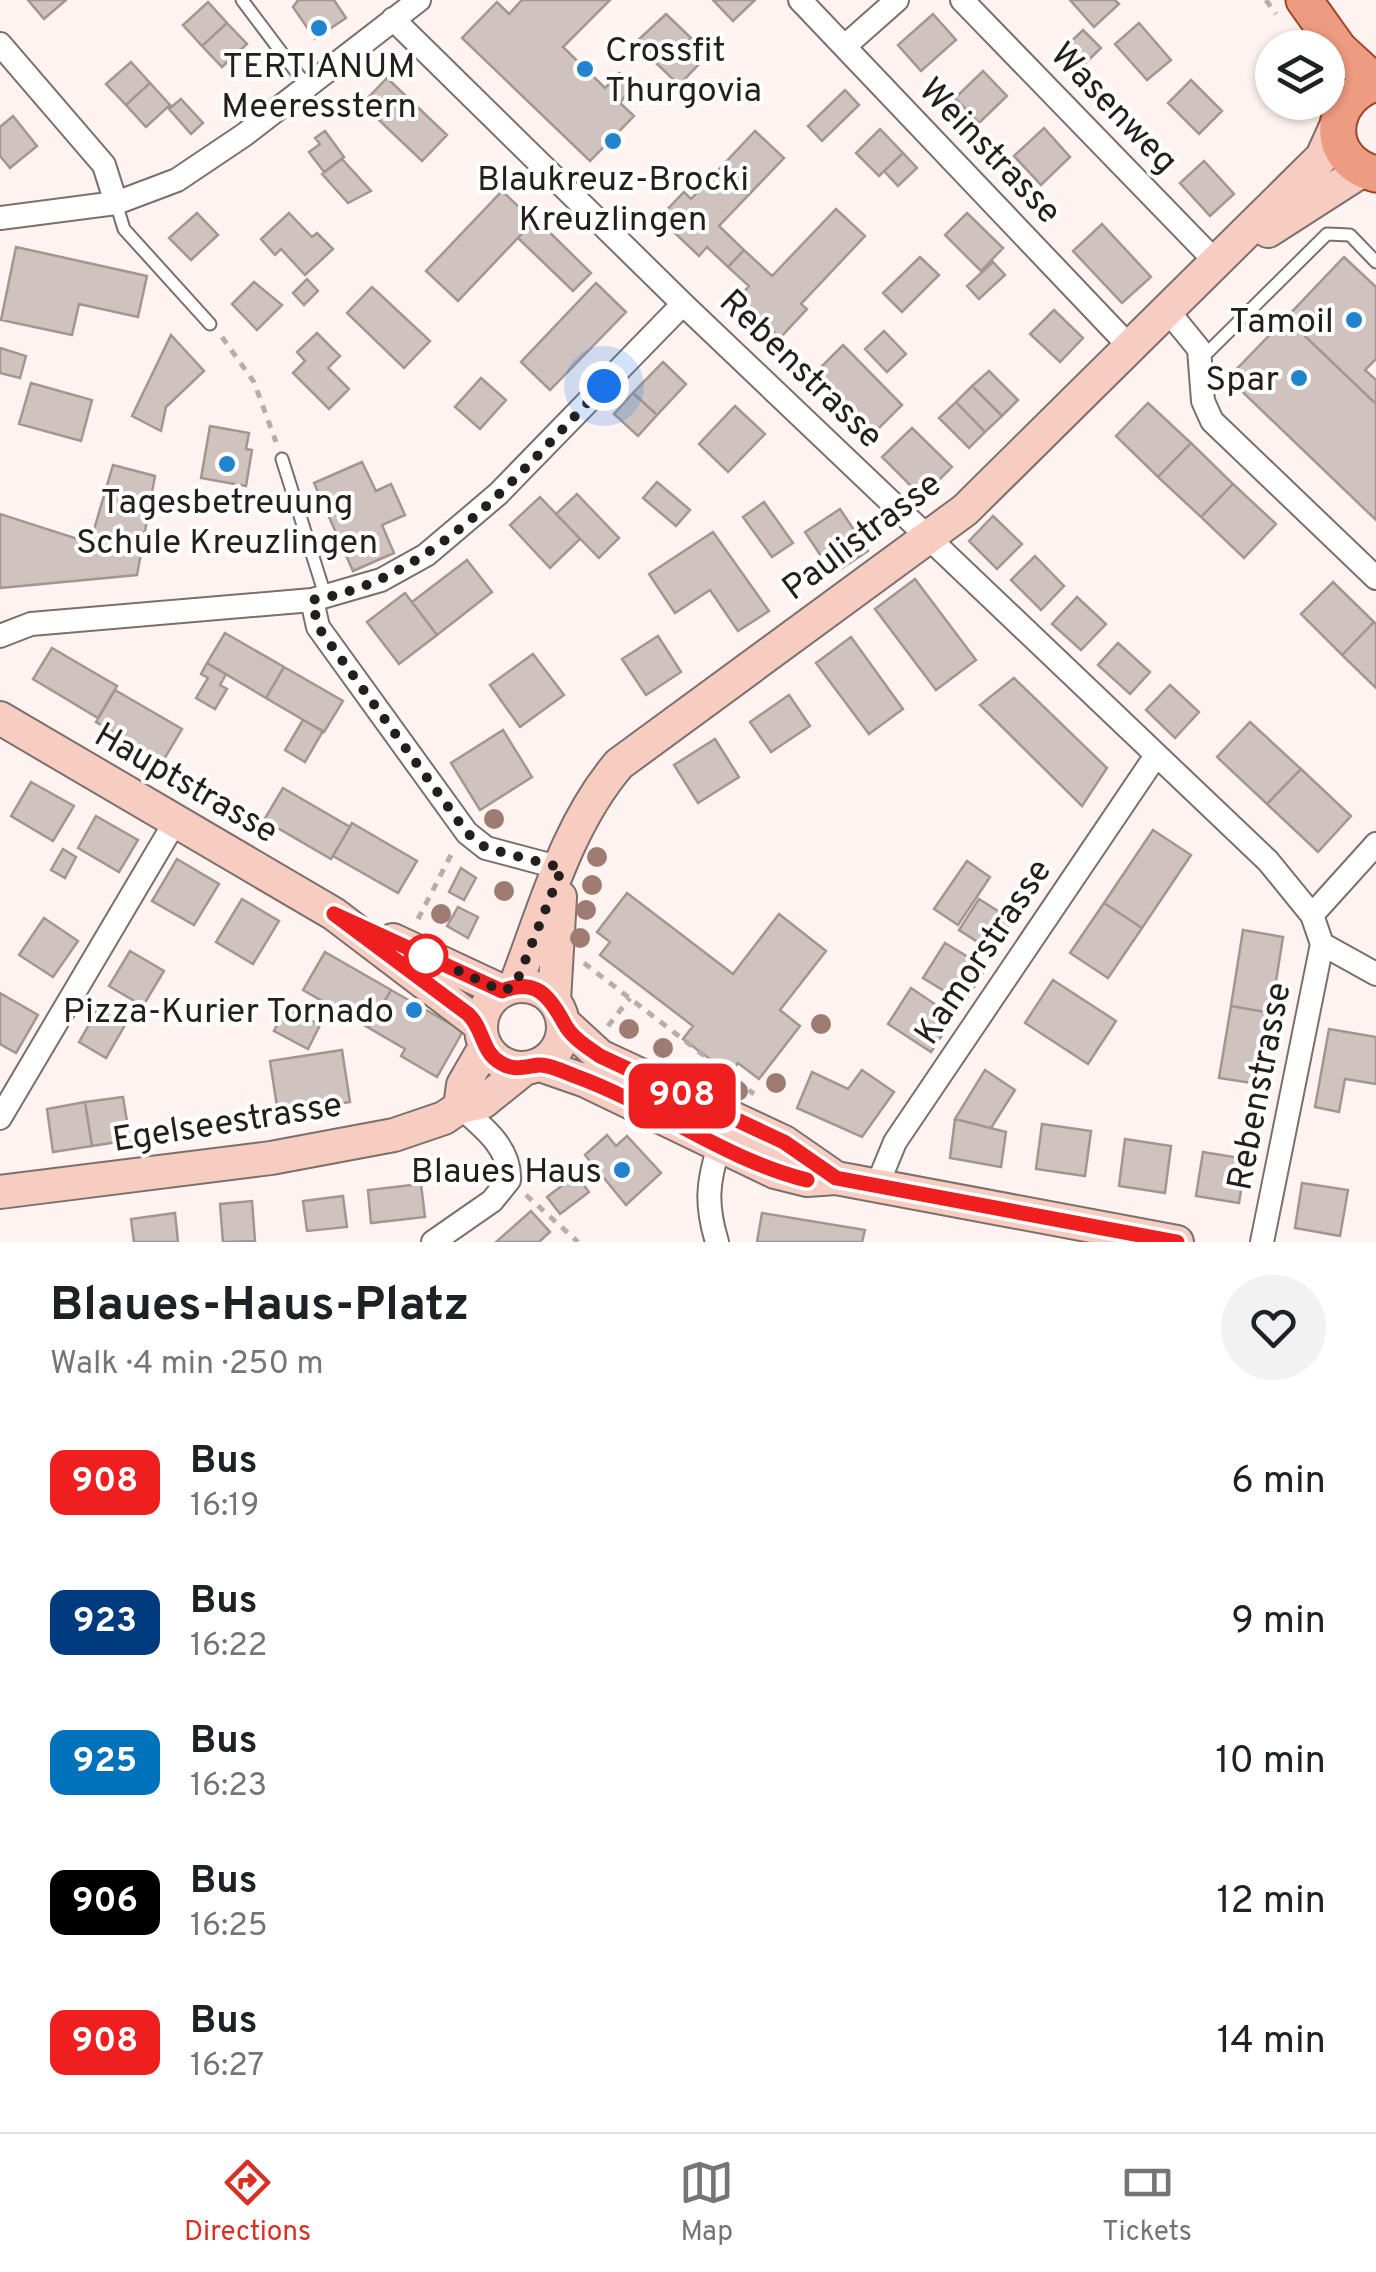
<!DOCTYPE html>
<html lang="en">
<head>
<meta charset="utf-8">
<style>
	:root { --surface:#fff; --page:#f2f2f2; --text:#202124; --muted:#757577; --line:#e0e0e0; --accent:#d93025 }
	body { margin:0; font-family:Overpass,sans-serif; background:var(--page); color:var(--text); height:100vh; display:flex; flex-direction:column; font-size:38px; white-space:nowrap }
	* { box-sizing:border-box; margin:0 }
	p { font-size:32px; color:var(--muted) }
	.icon { flex:none; width:55px; height:55px; fill:none; stroke:currentColor; stroke-width:2; stroke-linecap:round; stroke-linejoin:round }
	.map { position:relative; height:1242px; overflow:hidden }
	.drawer { display:flex; flex-direction:column; background:var(--surface); flex:1 }
	.drawer>* { flex:none }
	.badge { padding:0 20px; border-radius:15px; font-size:35px; line-height:65px }
	.controls { position:absolute; left:1255px; top:30px; display:grid; gap:20px }
	.controls a { display:grid; place-items:center; width:90px; height:90px; border-radius:50%; background:var(--surface); box-shadow:0 2px 8px #0004; font-size:50px }
	.you { position:absolute; width:50px; height:50px; margin:-25px; border:8px solid #fff; border-radius:50%; background:#1a73e8; box-shadow:0 0 0 15px #1a73e833 }
	.map>.badge { position:absolute; translate:-50% -50%; box-shadow:0 0 0 5px #fff }
	.round { display:grid; place-items:center; flex:none; width:105px; height:105px; border-radius:52px; background:var(--page) }
	.overview { display:flex; align-items:center; justify-content:space-between; height:170px; padding:0 50px }
	h1 { font-size:48px; font-weight:700; line-height:75px }
	ul { padding:0; list-style:none }
	li { display:flex; align-items:center; gap:30px; height:140px; padding:0 50px }
	li div { flex:1 }
	li b { display:block; font-size:38px }
	li em { font-style:normal }
	li .badge { min-width:110px; font-weight:700; text-align:center }
	.menu { display:flex; justify-content:space-around; align-items:center; height:140px; border-top:2px solid var(--line); background:var(--surface); font-size:28px; color:var(--muted) }
	.menu a { display:grid; justify-items:center; gap:5px }
	.menu .on { color:var(--accent) }
	.map>svg:first-child { display:block }
	.building { fill:#d0c3bf; stroke:#a39692; stroke-width:2.5 }
	.lines { fill:none; stroke-linecap:round; stroke-linejoin:round }
	.lane-casing { stroke:#7b6f6c; stroke-width:15 }
	.street-casing { stroke:#7b6f6c; stroke-width:26 }
	.secondary-casing { stroke:#7b6f6c; stroke-width:36 }
	.primary-casing { stroke:#9f4527; stroke-width:39 }
	.path { stroke:#b7aeab; stroke-width:5; stroke-dasharray:8 8; stroke-linecap:butt }
	.lane { stroke:#fff; stroke-width:11 }
	.street { stroke:#fff; stroke-width:22 }
	.secondary { stroke:#f6cdc0; stroke-width:32 }
	.primary { stroke:#ed9b81; stroke-width:35 }
	.tree { fill:#9f7c71 }
	.line-casing { stroke:#fff; stroke-width:22 }
	.line { stroke:#ef1f20; stroke-width:15 }
	.walk { stroke:#241f1d; stroke-width:10; stroke-dasharray:0 18 }
	.poi-dot { fill:#2284cf; stroke:#fff; stroke-width:4 }
	.stop-dot { fill:#fff; stroke:#ef1f20; stroke-width:5 }
	.labels { text-anchor:middle; stroke-width:8; stroke-linejoin:round; paint-order:stroke }
	.poi-label { font-size:35px; fill:#241f1d; stroke:#fff; text-anchor:end }
	.street-label { font-size:35px; fill:#241f1d; stroke:#fff }
</style>
</head>
<body>
<div class="map">
<svg width="1376" height="1242" viewBox="0 0 1376 1242">
	<rect width="100%" height="100%" fill="#fef3f0"/>
	<path class="building" d="M28 0H66L44 19Z
		M298 0H334L346 18 315 39 293 7Z
		M522 0H610L563 47 605 88 619 73 634 83 620 103 634 116 590 161 462 38 497 2 509 14Z
		M713 0H755L733 21Z
		M1070 0H1115L1119 4 1094 27Z
		M208 2 227 23 202 46 183 25Z
		M666 14 691 38 683 45 701 62 679 85 635 43Z
		M933 14 956 40 921 71 898 45Z
		M227 23 247 44 222 67 202 46Z
		M1139 23 1171 60 1147 80 1115 44Z
		M1083 30 1101 48 1076 72 1058 54Z
		M131 62 150 83 126 105 106 84Z
		M983 71 1007 96 979 123 955 98Z
		M387 78 447 135 422 161 362 104Z
		M1191 80 1222 111 1199 134 1168 103Z
		M150 83 170 105 146 127 126 105Z
		M845 90 859 105 822 141 808 126Z
		M181 99 203 123 191 134 169 109Z
		M13 116 37 146 10 168 0 156V127Z
		M1044 128 1070 157 1041 185 1014 156Z
		M880 129 903 153 879 176 856 153Z
		M325 131 344 157 324 172 309 152 320 144 315 138Z
		M755 131 784 158 719 226 744 250 728 267 707 247 699 256 659 218 684 192 691 199Z
		M903 153 917 168 898 186 884 171Z
		M342 159 371 191 348 203 322 174Z
		M1204 161 1234 194 1210 216 1180 183Z
		M502 191 534 221 458 301 426 271Z
		M836 209 865 236 801 304 807 309 780 338 738 298 749 286 728 267 744 250 772 276Z
		M197 213 218 235 191 260 169 238Z
		M289 213 312 237 317 233 333 249 305 275 281 249 275 255 261 239Z
		M967 213 1003 248 981 271 945 235Z
		M533 216 591 273 573 291 518 238 534 221Z
		M1102 224 1151 277 1122 303 1073 251Z
		M16 247 147 276 138 317 79 304 72 335 1 320Z
		M920 257 939 275 902 312 883 293Z
		M1344 257 1376 287V359L1365 370 1376 380V404L1286 318Z
		M993 262 1005 275 979 299 967 286Z
		M307 279 318 291 304 305 293 293Z
		M254 282 282 305 257 330 232 304Z
		M596 283 626 312 550 390 521 362Z
		M372 287 430 341 404 368 347 313Z
		M1054 310 1083 338 1060 362 1030 334Z
		M1286 318 1376 404V520L1228 378Z
		M884 331 906 354 887 372 865 349Z
		M317 333 340 356 328 368 349 389 329 409 293 373 305 361 297 352Z
		M171 335 204 371 166 407 161 431 132 416Z
		M843 345 902 405 873 434 814 374Z
		M0 348 26 356 20 378 0 373Z
		M663 362 686 384 657 415 633 393Z
		M989 371 1018 400 1002 416 972 386Z
		M481 378 506 400 480 429 455 407Z
		M31 383 92 400 81 441 19 424Z
		M972 386 1002 416 985 432 956 402Z
		M633 393 657 415 638 436 614 414Z
		M956 402 985 432 969 448 939 418Z
		M1148 403 1191 443 1158 477 1116 436Z
		M735 406 765 434 728 472 699 444Z
		M210 426 249 433 246 449 252 450 246 486 201 478Z
		M912 428 952 467 922 497 882 457Z
		M1191 443 1233 484 1201 517 1158 477Z
		M362 462 376 491 391 484 405 515 382 525 394 553 353 571 314 483Z
		M113 465 155 476 137 575 0 588V514L90 543Z
		M657 482 690 510 676 526 643 498Z
		M1233 484 1276 524 1244 558 1201 517Z
		M577 494 619 538 599 558 556 514Z
		M540 497 580 539 550 568 510 525Z
		M764 502 793 543 772 557 743 517Z
		M840 509 868 551 833 574 805 532Z
		M993 516 1022 544 997 569 969 541Z
		M713 532 769 611 738 631 710 590 675 613 649 574Z
		M1035 556 1064 586 1041 610 1011 580Z
		M467 560 492 592 437 635 412 602Z
		M915 579 976 660 936 690 875 609Z
		M1333 582 1374 622 1342 655 1301 614Z
		M405 593 437 635 399 664 367 622Z
		M1077 597 1106 624 1081 650 1052 624Z
		M1374 622 1376 624V688L1342 655Z
		M225 633 284 667 266 698 207 663Z
		M658 636 681 672 646 695 622 659Z
		M851 637 903 709 869 734 816 663Z
		M1118 643 1150 672 1130 694 1098 665Z
		M52 648 117 686 98 718 33 679Z
		M533 654 564 695 520 727 490 685Z
		M207 663 226 674 220 685 227 689 215 709 196 698 208 678 201 674Z
		M284 667 343 701 324 732 266 698Z
		M1014 678 1107 768 1082 806 980 705Z
		M1170 685 1199 712 1175 738 1146 710Z
		M115 690 182 729 163 761 96 722Z
		M789 695 810 726 771 752 750 722Z
		M303 720 323 731 305 762 285 750Z
		M1250 722 1301 769 1267 804 1217 757Z
		M503 730 532 777 480 810 451 763Z
		M715 739 739 777 698 803 674 765Z
		M1301 769 1351 816 1318 852 1267 804Z
		M31 782 74 806 53 841 11 816Z
		M283 788 350 827 331 859 264 820Z
		M96 816 138 840 119 872 78 848Z
		M352 823 417 861 398 893 333 856Z
		M1153 830 1191 855 1142 928 1104 903Z
		M63 849 76 857 65 878 51 870Z
		M177 859 219 884 194 925 152 901Z
		M967 861 990 877 958 925 934 909Z
		M461 868 476 878 464 900 449 892Z
		M627 893 733 974 779 914 826 951 780 1010 800 1026 759 1079 738 1063 730 1074 683 1039 693 1026 600 955 610 942 597 932Z
		M242 899 279 921 253 964 216 942Z
		M979 899 1012 920 992 951 959 930Z
		M1104 903 1142 928 1108 978 1070 953Z
		M458 907 478 917 468 938 447 926Z
		M44 918 78 941 53 977 19 955Z
		M1243 930 1283 937 1271 1013 1231 1006Z
		M945 943 986 968 964 1003 923 978Z
		M130 951 164 971 143 1006 109 986Z
		M325 952 391 990 369 1028 303 990Z
		M1053 980 1116 1021 1088 1064 1025 1023Z
		M911 988 954 1017 931 1052 888 1024Z
		M391 990 463 1031 437 1077 401 1056 405 1049 369 1028Z
		M0 993 38 1015 16 1053 0 1044Z
		M1231 1006 1271 1013 1259 1084 1219 1078Z
		M286 1007 320 1025 308 1049 274 1031Z
		M98 1009 125 1025 106 1058 79 1042Z
		M1329 1029 1376 1037V1084L1345 1079 1339 1112 1315 1107Z
		M342 1050 350 1102 278 1113 270 1061Z
		M862 1070 894 1092 862 1137 797 1108 812 1072 848 1089Z
		M985 1070 1015 1090 991 1128 955 1119Z
		M123 1097 130 1140 92 1146 85 1102Z
		M85 1102 92 1146 53 1152 47 1109Z
		M955 1119 1006 1132 1001 1167 950 1158Z
		M1042 1124 1091 1131 1085 1176 1036 1169Z
		M607 1135 616 1146 627 1136 661 1173 626 1205 585 1155Z
		M1125 1139 1171 1146 1165 1193 1119 1186Z
		M1203 1152 1246 1159 1239 1203 1196 1196Z
		M576 1175 589 1192 560 1214 547 1197Z
		M1302 1183 1348 1190 1340 1236 1295 1228Z
		M421 1184 425 1217 371 1223 368 1190Z
		M343 1196 347 1227 307 1231 303 1201Z
		M252 1201 255 1241 223 1242 220 1204Z
		M531 1211 550 1232 539 1242H496Z
		M175 1213 178 1242H134L131 1219Z
		M762 1213 865 1230 862 1242H757Z"/>
	<g class="lines">
		<defs>
			<path id="lane" d="M242 0 306 85
				M116 203 124 229 210 324
				M1202 358 1327 234 1350 235 1376 262
				M282 459 326 598"/>
			<path id="street" d="M800 0 1131 348
				M962 0 1218 264
				M393 19 683 304 1268 861 1312 915 1322 944 1376 974
				M0 44 104 165 116 203
				M845 46 897 0
				M0 218 116 203 177 180 244 135 419 0
				M1168 311 1199 349 1203 401 1212 421 1376 578
				M312 600 318 627 467 833 486 848 561 868
				M0 636 31 624 312 600 381 580 426 555 498 494 683 304
				M1312 915 1376 844
				M0 1118 175 822
				M876 1188 895 1142 1155 757
				M433 1242 492 1201 509 1180C511 1148 482 1126 460 1107
				M717 1242C706 1206 707 1183 719 1147
				M1262 1242 1322 944"/>
			<path id="secondary" d="M1268 231 1363 170
				M0 718 334 914 480 1025
				M393 940 502 991
				M481 1027a41 41 0 1 1 82 0a41 41 0 1 1-82 0Z
				M515 986C544 911 566 826 619 764L965 510 1322 157 1336 126
				M554 1001 560 897
				M564 1023 600 1056 784 1142 836 1178
				M540 1065 586 1081 775 1172 807 1180 836 1178 1177 1242
				M460 1107 463 1085 485 1047
				M0 1192 271 1158 394 1135 444 1118 460 1107 483 1102 524 1069"/>
			<path id="primary" d="M1304 0 1339 49 1376 83
				M1376 83C1327 98 1323 161 1376 174"/>
		</defs>
		<use href="#lane" class="lane-casing"/>
		<use href="#street" class="street-casing"/>
		<use href="#secondary" class="secondary-casing"/>
		<use href="#primary" class="primary-casing"/>
		<path class="path" d="M1266 0 1276 14
			M222 337 254 382 276 442
			M418 919 453 851
			M584 963 754 1094
			M608 1026 630 998
			M135 1142 197 1133 205 1138
			M526 1195 578 1242"/>
		<use href="#lane" class="lane"/>
		<use href="#street" class="street"/>
		<use href="#secondary" class="secondary"/>
		<use href="#primary" class="primary"/>
	</g>
	<g class="tree">
		<circle cx="494" cy="819" r="10"/>
		<circle cx="597" cy="857" r="10"/>
		<circle cx="592" cy="885" r="10"/>
		<circle cx="504" cy="891" r="10"/>
		<circle cx="586" cy="910" r="10"/>
		<circle cx="441" cy="914" r="10"/>
		<circle cx="580" cy="938" r="10"/>
		<circle cx="821" cy="1024" r="10"/>
		<circle cx="629" cy="1029" r="10"/>
		<circle cx="663" cy="1048" r="10"/>
		<circle cx="703" cy="1070" r="10"/>
		<circle cx="776" cy="1083" r="10"/>
		<circle cx="738" cy="1091" r="10"/>
	</g>
	<g class="lines">
		<defs>
			<path id="line" d="M807 1180C723 1159 655 1105 575 1076 565 1072 548 1064 538 1065 524 1067 514 1071 501 1063 481 1052 484 1029 468 1014L334 914 502 991C536 977 550 997 564 1023 571 1037 587 1047 600 1056L784 1142 836 1178 1177 1242"/>
		</defs>
		<use href="#line" class="line-casing"/>
		<use href="#line" class="line"/>
		<path class="walk" d="M426 956 502 991 515 986 562 868 486 848 467 833 318 627 312 600C437 580 520 471 604 386"/>
	</g>
	<g class="poi-dot">
		<circle cx="319" cy="28" r="10"/>
		<circle cx="585" cy="69" r="10"/>
		<circle cx="613" cy="141" r="10"/>
		<circle cx="1354" cy="320" r="10"/>
		<circle cx="1299" cy="378" r="10"/>
		<circle cx="227" cy="464" r="10"/>
		<circle cx="414" cy="1010" r="10"/>
		<circle cx="622" cy="1170" r="10"/>
	</g>
	<circle class="stop-dot" cx="426" cy="956" r="20"/>
	<g class="labels">
		<g class="poi-label">
			<text x="605" y="61" text-anchor="start">Crossfit<tspan x="605" dy="40">Thurgovia</tspan></text>
			<text x="319" y="77" text-anchor="middle">TERTIANUM<tspan x="319" dy="40">Meeresstern</tspan></text>
			<text x="613" y="190" text-anchor="middle">Blaukreuz-Brocki<tspan x="613" dy="40">Kreuzlingen</tspan></text>
			<text x="1334" y="332">Tamoil</text>
			<text x="1279" y="390">Spar</text>
			<text x="227" y="513" text-anchor="middle">Tagesbetreuung<tspan x="227" dy="40">Schule Kreuzlingen</tspan></text>
			<text x="394" y="1022">Pizza-Kurier Tornado</text>
			<text x="602" y="1182">Blaues Haus</text>
		</g>
		<g class="street-label">
			<text transform="translate(1115 107) rotate(46)" y="12">Wasenweg</text>
			<text transform="translate(991 150) rotate(46)" y="12">Weinstrasse</text>
			<text transform="translate(802 368) rotate(44)" y="12">Rebenstrasse</text>
			<text transform="translate(861 535) rotate(-37)" y="12">Paulistrasse</text>
			<text transform="translate(187 782) rotate(30)" y="12">Hauptstrasse</text>
			<text transform="translate(982 951) rotate(-56)" y="12">Kamorstrasse</text>
			<text transform="translate(1258 1086) rotate(-79)" y="12">Rebenstrasse</text>
			<text transform="translate(227 1121) rotate(-9)" y="12">Egelseestrasse</text>
		</g>
	</g>
</svg>
<div class="controls">
<a><svg class="icon" aria-label="layers" viewBox="0 0 24 24"><path d="M12 4l9 5-9 5-9-5zM3 14l9 5 9-5"/></svg></a>
</div>
<div class="you" style="left:604px;top:386px"></div>
<b class="badge" style="left:682px;top:1096px;background:#ef1f20;color:#fff">908</b>
</div>
<section class="drawer">
<div class="overview"><div><h1>Blaues-Haus-Platz</h1><p>Walk · 4 min · 250 m</p></div><a class="round"><svg class="icon" aria-label="heart" viewBox="0 0 24 24"><path d="M12 20l-8-8c-3-5 5-10 8-4 3-6 11-1 8 4z"/></svg></a></div>
<ul>
<li><span class="badge" style="background:#ef1f20;color:#fff">908</span><div><b>Bus</b><p>16:19</p></div><em>6 min</em></li>
<li><span class="badge" style="background:#003b80;color:#fff">923</span><div><b>Bus</b><p>16:22</p></div><em>9 min</em></li>
<li><span class="badge" style="background:#0072bc;color:#fff">925</span><div><b>Bus</b><p>16:23</p></div><em>10 min</em></li>
<li><span class="badge" style="background:#000;color:#fff">906</span><div><b>Bus</b><p>16:25</p></div><em>12 min</em></li>
<li><span class="badge" style="background:#ef1f20;color:#fff">908</span><div><b>Bus</b><p>16:27</p></div><em>14 min</em></li>
</ul>
</section>
<nav class="menu">
<a class="on"><svg class="icon" aria-label="directions" viewBox="0 0 24 24"><path d="M12 3l9 9-9 9-9-9zM9 14v-3h6M13 9l2 2-2 2"/></svg>Directions</a>
<a><svg class="icon" aria-label="map" viewBox="0 0 24 24"><path d="M3 6l6-2 6 2 6-2v14l-6 2-6-2-6 2zM9 4v14M15 6v14"/></svg>Map</a>
<a><svg class="icon" aria-label="tickets" viewBox="0 0 24 24"><path d="M3 7h18v10H3zM15 7v10"/></svg>Tickets</a>
</nav>
</body>
</html>
